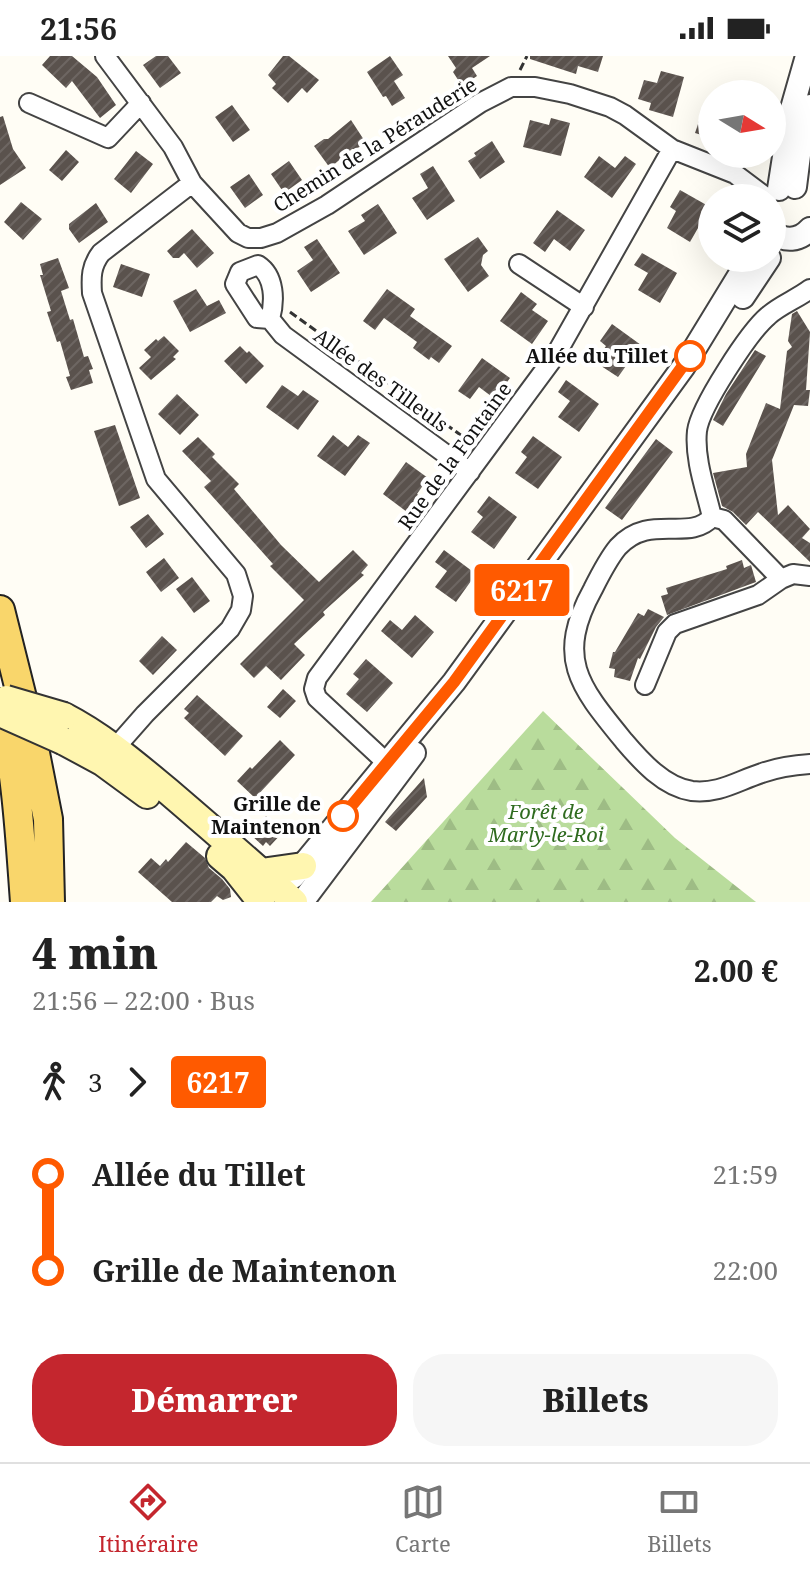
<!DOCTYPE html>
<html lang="fr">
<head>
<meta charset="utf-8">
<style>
	:root { --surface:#fff; --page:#f6f6f6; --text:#222; --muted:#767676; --line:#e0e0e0; --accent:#c4262e }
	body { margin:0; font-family:"Noto Serif",serif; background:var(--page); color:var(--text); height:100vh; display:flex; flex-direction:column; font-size:30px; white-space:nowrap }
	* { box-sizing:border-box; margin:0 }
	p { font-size:26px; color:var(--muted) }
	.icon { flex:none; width:44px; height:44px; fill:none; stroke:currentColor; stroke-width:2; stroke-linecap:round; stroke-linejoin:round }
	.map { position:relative; height:846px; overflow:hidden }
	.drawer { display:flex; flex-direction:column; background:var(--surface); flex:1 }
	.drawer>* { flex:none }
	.badge { padding:0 16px; border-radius:6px; font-size:28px; line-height:52px }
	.needle { width:52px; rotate:101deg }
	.controls { position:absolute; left:698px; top:24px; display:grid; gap:16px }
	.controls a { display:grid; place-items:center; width:88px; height:88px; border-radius:50%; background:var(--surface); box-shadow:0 8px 32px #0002; font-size:40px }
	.map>.badge { position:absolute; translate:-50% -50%; box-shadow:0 0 0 4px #fff }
	.legs { display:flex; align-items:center; gap:12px; height:88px; padding:0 32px; font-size:26px }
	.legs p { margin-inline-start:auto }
	.head { display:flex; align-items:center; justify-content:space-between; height:136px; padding:0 32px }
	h1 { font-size:44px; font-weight:800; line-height:60px }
	.action { display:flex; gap:16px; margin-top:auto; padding:16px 32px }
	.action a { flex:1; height:92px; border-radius:32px; background:var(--accent); color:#fff; font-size:32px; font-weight:800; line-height:92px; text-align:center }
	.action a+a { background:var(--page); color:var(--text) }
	ul { padding:0 32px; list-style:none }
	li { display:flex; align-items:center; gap:28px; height:96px; font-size:30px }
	li i { display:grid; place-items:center; width:12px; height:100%; margin:0 10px; background:currentColor }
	li i::after { content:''; width:20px; height:20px; margin:-10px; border:6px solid; border-radius:50%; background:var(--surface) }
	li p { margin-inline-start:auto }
	li:first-child i { background:linear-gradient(#0000 50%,currentColor 0) }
	li:last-child i { background:linear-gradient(currentColor 50%,#0000 0) }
	.status { display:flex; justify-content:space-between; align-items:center; height:56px; padding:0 40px; background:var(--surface); direction:ltr }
	.status svg { height:22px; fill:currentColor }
	.dock { display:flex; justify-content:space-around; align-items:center; height:112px; border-top:2px solid var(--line); background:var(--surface); font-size:22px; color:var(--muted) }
	.dock a { display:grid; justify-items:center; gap:4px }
	.dock .selected { color:var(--accent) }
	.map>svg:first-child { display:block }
	.forest { fill:url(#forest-firs) }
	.building { fill:url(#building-hatch) }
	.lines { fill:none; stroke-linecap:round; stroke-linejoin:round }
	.minor-casing { stroke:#444; stroke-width:22 }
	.tertiary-casing { stroke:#444; stroke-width:26 }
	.secondary-casing { stroke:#333; stroke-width:30 }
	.primary-casing { stroke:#222; stroke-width:32 }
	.path { stroke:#333; stroke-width:3; stroke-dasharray:8 4; stroke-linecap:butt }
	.minor { stroke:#fff; stroke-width:18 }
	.tertiary { stroke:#fff; stroke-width:22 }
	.secondary { stroke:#fff6b0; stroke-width:26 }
	.primary { stroke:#f9d66b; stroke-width:28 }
	.secondary-bridge-casing { stroke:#333; stroke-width:30; stroke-linecap:butt }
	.secondary-bridge { stroke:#fff6b0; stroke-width:26 }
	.line-1-casing { stroke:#fff; stroke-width:18 }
	.line-1 { stroke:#ff5a00; stroke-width:12 }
	.stop-1-dot { fill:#fff; stroke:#ff5a00; stroke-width:4 }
	.labels { text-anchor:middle; stroke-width:8; stroke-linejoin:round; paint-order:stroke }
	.street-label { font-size:20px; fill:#111; stroke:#fff }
	.stop-label { font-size:20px; font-weight:bold; fill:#111; stroke:#fff; text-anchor:end }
	.park-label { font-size:20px; font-style:italic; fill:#2f6b1f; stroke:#fff }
</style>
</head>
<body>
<div class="status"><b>21:56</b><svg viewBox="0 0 49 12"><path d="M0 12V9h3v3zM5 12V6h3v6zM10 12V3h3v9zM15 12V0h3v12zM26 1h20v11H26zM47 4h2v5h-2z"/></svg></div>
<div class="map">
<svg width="810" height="846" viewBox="0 0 810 846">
	<defs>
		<pattern id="forest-firs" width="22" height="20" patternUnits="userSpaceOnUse" patternTransform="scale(2)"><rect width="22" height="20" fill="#b9dc9c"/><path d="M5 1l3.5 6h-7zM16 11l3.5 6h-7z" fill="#9ebc85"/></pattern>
		<pattern id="building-hatch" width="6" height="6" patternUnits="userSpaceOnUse" patternTransform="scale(2)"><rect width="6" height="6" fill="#5a524d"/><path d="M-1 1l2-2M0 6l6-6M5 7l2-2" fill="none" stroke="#6d6662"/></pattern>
	</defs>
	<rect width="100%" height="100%" fill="#fffdf5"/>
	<path class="forest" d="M543 655 675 782 756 846H371Z"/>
	<path class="building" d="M50 0H72L97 21 116 49 100 62 72 25 66 32 42 9Z
		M156 0H168L181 17 160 32 143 9Z
		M283 0H289L319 24 307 37 302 32 288 47 272 32 276 28 268 19Z
		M390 0 403 19 394 25 405 42 392 50 386 40 383 41 367 16Z
		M448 0H490L472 12 477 20 462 30 453 16 456 12Z
		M530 0H603L598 16 578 10 576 18 530 3Z
		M661 15 684 21 673 61 649 54 651 47 638 43 644 24 657 27Z
		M232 49 250 74 233 86 215 61Z
		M3 60 13 93 26 112 0 129V61Z
		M551 62 570 67 561 100 523 91 530 64 549 69Z
		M700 62 712 66V82L695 77Z
		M351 64 366 87 356 93H352L330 112 314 90 324 83H328Z
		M492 85 505 106 480 123 468 105 476 100 474 97Z
		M66 94 79 106 62 125 49 114Z
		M136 95 153 108 131 137 114 123Z
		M599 100 615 112 625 100 636 108 612 142 584 121Z
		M289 105 302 124 284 137 271 118Z
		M433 110 455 145 427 164 412 142 428 132 420 118Z
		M249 118 263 139 245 152 230 131Z
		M680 134 710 151 690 186 667 172 676 155 670 151Z
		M21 146 42 163 23 184 4 166Z
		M96 147 108 166 79 187 69 173V168Z
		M378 148 397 177 364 199 348 175 365 165 361 159Z
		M557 154 585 174 570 195 554 183 545 196 533 187Z
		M192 173 214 197 197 212 184 197 179 202H173L167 195Z
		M478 181 488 195 483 199 481 209 489 220 468 236 444 203Z
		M317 183 340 217 311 236 297 215 313 204 304 191Z
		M642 197 677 217 660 247 638 234 648 217 634 209Z
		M58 202 69 232 61 235 70 264 73 263 84 301 88 300 93 313 89 314 93 327 71 334 66 321 70 320 60 285 57 286 47 256 51 255 40 219H43L40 208Z
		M121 208 150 218 142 241 113 231Z
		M196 233 207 250 219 244 226 257 190 276 173 245Z
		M387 233 415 253 410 260 452 290 439 307 431 301 429 304 413 292 417 286 384 262 375 274 363 265Z
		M521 236 537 248 532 254 548 265 532 288 500 265Z
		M797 255 810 276 806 334H810L808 350 794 349 772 404 778 459 788 449 810 473 802 482 810 487V506L758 456 746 469 733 456 722 450 713 417 747 411 746 398 766 347 780 353 787 295 792 291 788 285 792 258Z
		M612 268 641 289 618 321 595 306 606 290 600 285Z
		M164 280 179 295 173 301 176 303 151 324 139 312 151 301 144 294 156 283 158 285Z
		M240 290 247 297 249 295 264 310 246 328 224 305Z
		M755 294 766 300 723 370 713 364 726 338Z
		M482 302 510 322 495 343 479 331 470 343 458 335Z
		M566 324 599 348 579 376 558 361 570 345 558 336Z
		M282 329 298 340 303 334 319 345 298 374 266 351Z
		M177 338 199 359 180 379 158 358Z
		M115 369 140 442 119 450 94 375Z
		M333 379 348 391 358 379 370 387 345 420 317 400Z
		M533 380 562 401 538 433 515 417 527 401 521 396Z
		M198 381 215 398 212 401 239 428 234 433 281 489 319 526 353 494 368 509 361 517 364 519 323 556 325 559 294 588 305 599 281 624 266 610 254 622 240 608 304 544 270 510 273 508 204 431 211 425 182 395Z
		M656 383 673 396 622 464 605 452Z
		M406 406 428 422 417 438 423 443 411 459 383 438Z
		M489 440 517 461 494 493 471 476 483 461 477 456Z
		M148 458 164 478 146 492 130 471Z
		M444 494 476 518 456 546 435 531 447 515 435 506Z
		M164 502 179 522 161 536 146 516Z
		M742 504 744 512 751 509 756 526 667 559 661 540 668 538 666 532 727 513 726 510Z
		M192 521 210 545 194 557 176 533Z
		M648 553 664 561 656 571 640 603 638 602 630 625 614 621 615 613 609 612 613 596H615L638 557 644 560Z
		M415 559 434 576 412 602 381 575 390 564 402 574Z
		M162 580 177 594 153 619 139 605Z
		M366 603 393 627 367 656 346 638 359 623 353 618Z
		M283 633 296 645 280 662 267 651Z
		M197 639 243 680 225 700 184 662 189 657 184 653Z
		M280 684 295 699 255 742 237 725 250 711 252 713Z
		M424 722 427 741 396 775 385 766Z
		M266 760 283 776 270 790 266 786 263 790 251 779Z
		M186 786 205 802 209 812 222 823 230 833 231 841 223 844 217 840 211 846H172L138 816 151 802 160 810 166 803 168 806Z"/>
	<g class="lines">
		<defs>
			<path id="minor" d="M105 0 173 91 192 127 101 197C91 210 91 221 92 237L156 423 236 518 243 540 241 554 230 573 145 658 108 700
				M29 47 108 82 141 47
				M192 127 238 177 248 182H261L277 177 327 149 480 47 511 31H535L570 38 610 51 625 59 672 93 735 118 767 142
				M519 208 584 251
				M810 233C797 243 780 249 768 260 749 276 700 351 697 375 694 403 706 435 712 461 689 487 650 456 618 491 608 503 600 519 593 533 555 602 579 630 624 685 641 705 664 731 692 735 719 738 737 725 762 717 776 712 795 709 810 708
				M270 263 257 262 235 228 240 216 258 209C275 220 275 245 270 263L283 279 470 416
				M712 461 724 464 781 523 793 518 810 520
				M645 629 667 576 675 568 758 539 781 523
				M387 707 317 642 314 633 317 622 555 300 672 93"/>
			<path id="tertiary" d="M795 131 800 91 810 50
				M779 133 791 56 807 0
				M772 176C785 186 799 185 810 173
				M743 241 769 202
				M293 821 454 626 684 310 750 202
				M302 846 414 697"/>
			<path id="secondary" d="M64 660C103 680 135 708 169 736 211 772 253 808 294 846
				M63 685 102 706 147 739
				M220 800 234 812 261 846
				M261 816 303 810"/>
			<path id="primary" d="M0 554 32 682 48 763 50 846
				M0 647C17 712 20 780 25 846"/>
		</defs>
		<use href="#minor" class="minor-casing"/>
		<use href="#tertiary" class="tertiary-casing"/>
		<use href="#secondary" class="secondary-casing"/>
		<use href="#primary" class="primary-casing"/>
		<path class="path" d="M520 14 527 0
			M290 256 469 385"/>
		<use href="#minor" class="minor"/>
		<use href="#tertiary" class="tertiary"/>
		<use href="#secondary" class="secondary"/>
		<use href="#primary" class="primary"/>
		<defs>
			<path id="secondary-bridge" d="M6 643 64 660
				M0 657 63 685"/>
		</defs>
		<use href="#secondary-bridge" class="secondary-bridge-casing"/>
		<use href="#secondary-bridge" class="secondary-bridge"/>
	</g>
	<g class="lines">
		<defs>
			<path id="line-1" d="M343 760 454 626 690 300"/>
		</defs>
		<use href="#line-1" class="line-1-casing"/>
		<use href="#line-1" class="line-1"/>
	</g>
	<g class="stop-1-dot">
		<circle cx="690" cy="300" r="14"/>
		<circle cx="343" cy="760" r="14"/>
	</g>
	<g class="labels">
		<g class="street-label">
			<text transform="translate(375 89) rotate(-32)" y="7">Chemin de la Pérauderie</text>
			<text transform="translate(381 324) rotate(36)" y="7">Allée des Tilleuls</text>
			<text transform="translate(455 400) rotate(-54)" y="7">Rue de la Fontaine</text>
		</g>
		<g class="stop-label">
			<text x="668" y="307">Allée du Tillet</text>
			<text x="321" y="755">Grille de<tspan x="321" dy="23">Maintenon</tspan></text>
		</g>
		<g class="park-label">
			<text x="546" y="763">Forêt de<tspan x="546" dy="23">Marly-le-Roi</tspan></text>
		</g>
	</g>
</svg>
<div class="controls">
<a><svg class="needle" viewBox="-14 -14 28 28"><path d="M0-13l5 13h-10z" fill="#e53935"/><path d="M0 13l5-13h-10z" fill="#767676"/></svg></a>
<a><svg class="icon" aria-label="layers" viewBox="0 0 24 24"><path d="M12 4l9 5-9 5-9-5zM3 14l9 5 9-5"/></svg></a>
</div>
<b class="badge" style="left:522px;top:534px;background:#ff5a00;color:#fff">6217</b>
</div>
<section class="drawer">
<div class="head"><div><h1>4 min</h1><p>21:56 – 22:00 · Bus</p></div><b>2.00 €</b></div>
<div class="legs"><svg class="icon" aria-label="walk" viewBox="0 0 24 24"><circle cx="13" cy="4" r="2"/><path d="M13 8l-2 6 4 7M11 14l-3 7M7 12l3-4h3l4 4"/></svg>3<svg class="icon" aria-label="forward" viewBox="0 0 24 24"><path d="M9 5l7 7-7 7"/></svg><b class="badge" style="background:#ff5a00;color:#fff">6217</b></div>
<ul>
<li><i style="color:#ff5a00"></i><b>Allée du Tillet</b><p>21:59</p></li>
<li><i style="color:#ff5a00"></i><b>Grille de Maintenon</b><p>22:00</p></li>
</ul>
<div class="action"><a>Démarrer</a><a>Billets</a></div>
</section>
<nav class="dock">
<a class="selected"><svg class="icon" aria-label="directions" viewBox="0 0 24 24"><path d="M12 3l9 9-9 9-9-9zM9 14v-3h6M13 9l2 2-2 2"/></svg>Itinéraire</a>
<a><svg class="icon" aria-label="map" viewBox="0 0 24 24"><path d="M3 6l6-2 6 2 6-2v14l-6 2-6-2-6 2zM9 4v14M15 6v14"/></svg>Carte</a>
<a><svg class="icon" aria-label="tickets" viewBox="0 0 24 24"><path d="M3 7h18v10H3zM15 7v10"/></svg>Billets</a>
</nav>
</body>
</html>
